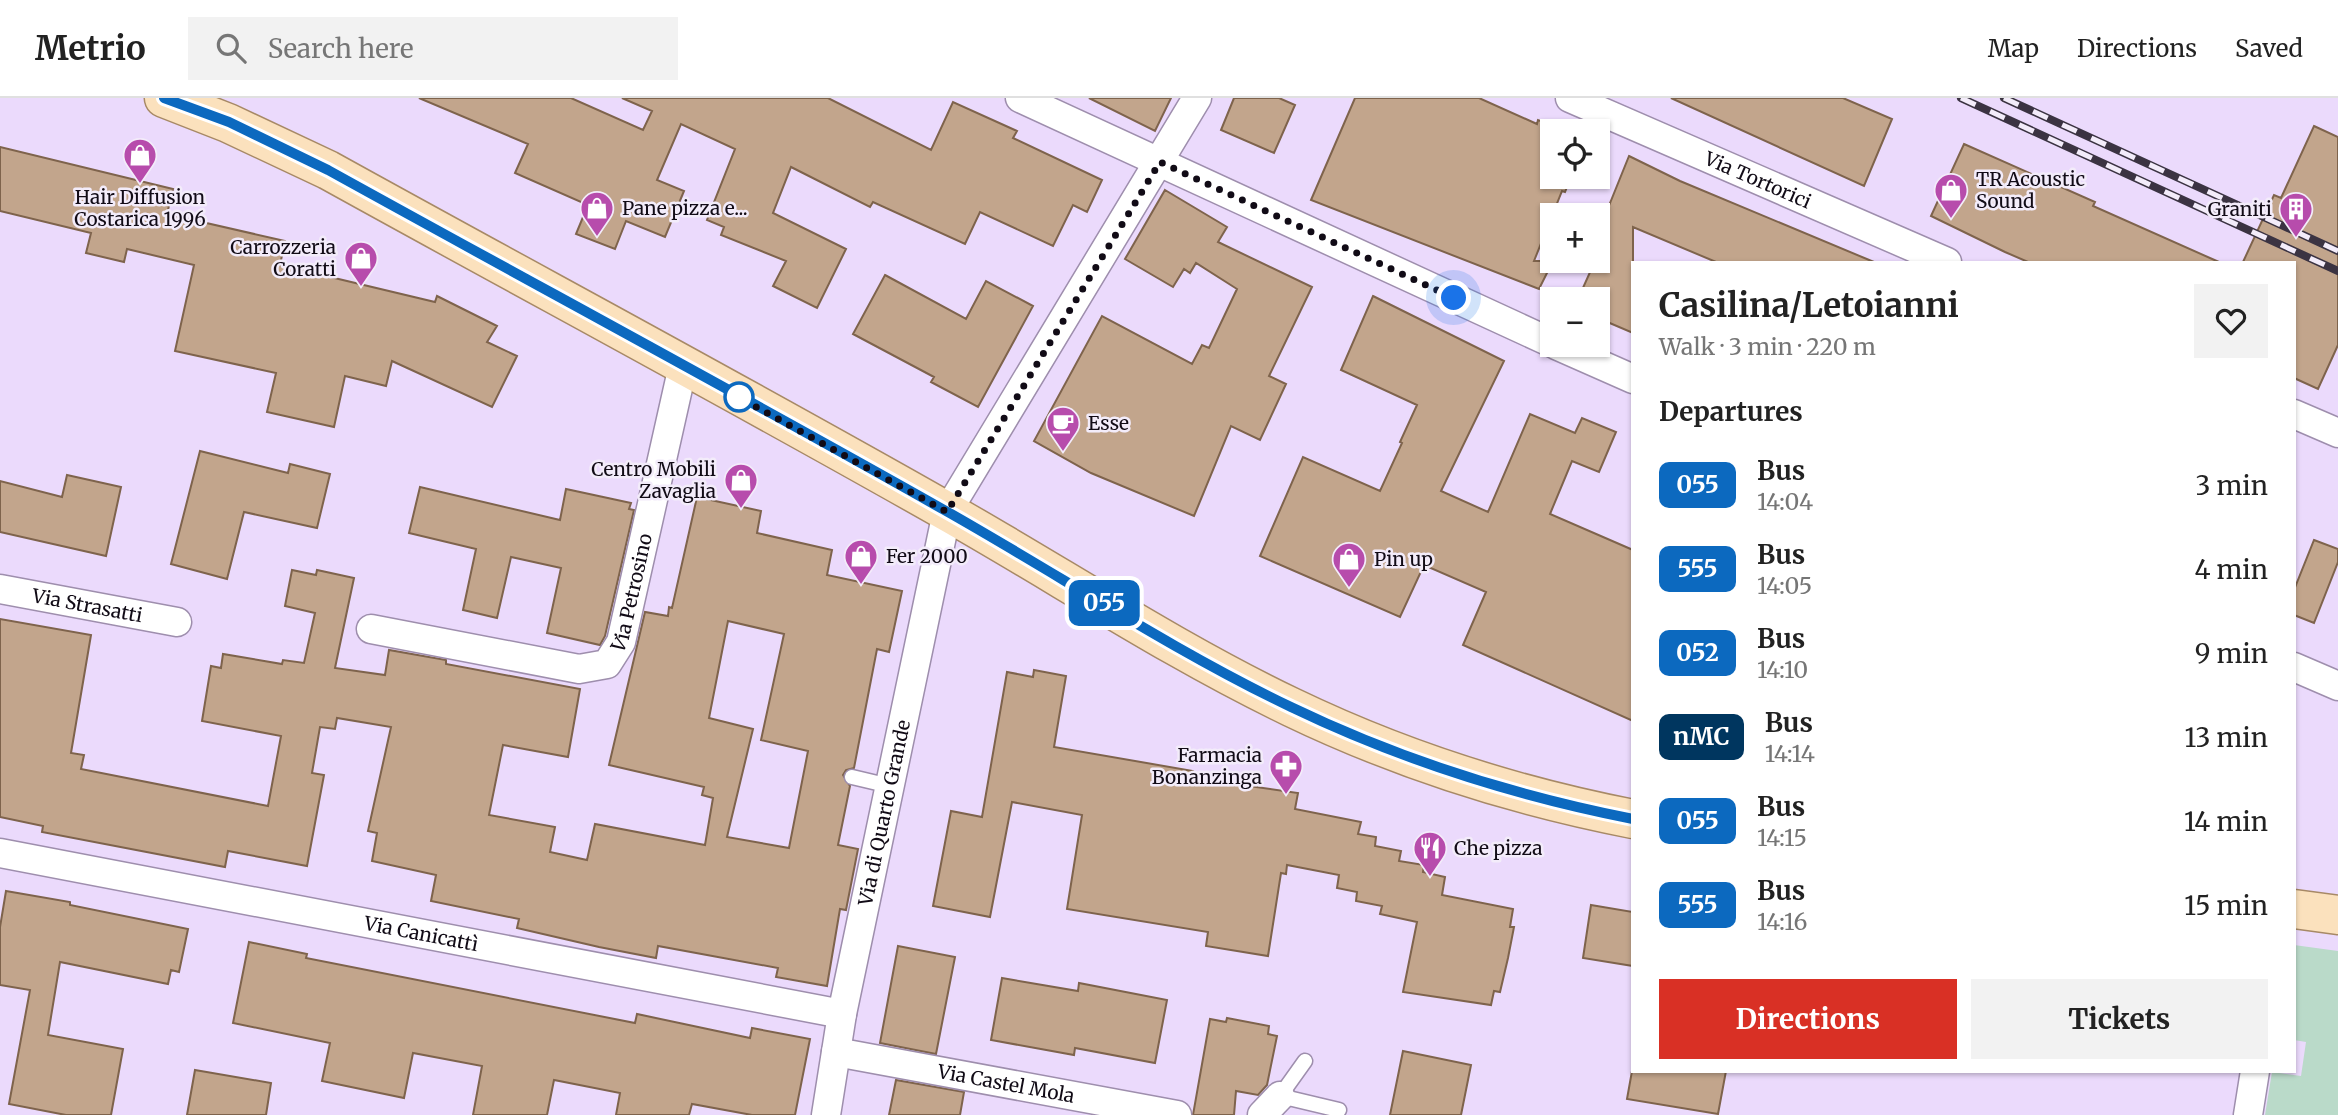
<!DOCTYPE html>
<html lang="en">
<head>
<meta charset="utf-8">
<style>
	:root { --surface:#fff; --page:#f2f2f2; --text:#222; --muted:#767676; --line:#e0e0e0; --accent:#d93025 }
	body { margin:0; font-family:Merriweather,serif; background:var(--page); color:var(--text); height:100vh; display:flex; flex-direction:column; font-size:26px; white-space:nowrap }
	* { box-sizing:border-box; margin:0 }
	p { font-size:23px; color:var(--muted) }
	.icon { flex:none; width:38px; height:38px; fill:none; stroke:currentColor; stroke-width:2; stroke-linecap:round; stroke-linejoin:round }
	.map { position:relative; flex:1; overflow:hidden }
	.drawer { position:absolute; left:1631px; top:163px; width:665px; height:812px; display:flex; flex-direction:column; background:var(--surface); border-radius:0px; box-shadow:0 2px 5px #0004 }
	.drawer>* { flex:none }
	.badge { padding:0 14px; border-radius:10px; font-size:24px; line-height:46px }
	.controls { position:absolute; left:1540px; top:21px; display:grid; gap:14px }
	.controls a { display:grid; place-items:center; width:70px; height:70px; border-radius:0px; background:var(--surface); box-shadow:0 2px 5px #0004; font-size:35px }
	.you { position:absolute; width:35px; height:35px; margin:-18px; border:5px solid #fff; border-radius:50%; background:#1a73e8; box-shadow:0 0 0 10px #1a73e833 }
	.map>.badge { position:absolute; translate:-50% -50%; box-shadow:0 0 0 4px #fff }
	h2 { padding:0 28px; font-size:26px; line-height:63px }
	.round { display:grid; place-items:center; flex:none; width:74px; height:74px; border-radius:0px; background:var(--page) }
	.headline { display:flex; align-items:center; justify-content:space-between; height:119px; padding:0 28px }
	h1 { font-size:33px; font-weight:700; line-height:52px }
	.cta { display:flex; gap:14px; margin-top:auto; padding:14px 28px }
	.cta a { flex:1; height:80px; border-radius:0px; background:var(--accent); color:#fff; font-size:28px; font-weight:700; line-height:80px; text-align:center }
	.cta a+a { background:var(--page); color:var(--text) }
	ul { padding:0; list-style:none }
	li { display:flex; align-items:center; gap:21px; height:84px; padding:0 28px }
	li div { flex:1 }
	li b { display:block; font-size:26px }
	li em { font-style:normal }
	li .badge { min-width:77px; font-weight:700; text-align:center }
	header { display:flex; align-items:center; gap:42px; box-sizing:border-box; height:98px; padding:0 35px; background:var(--surface); border-bottom:2px solid var(--line) }
	header strong { font-size:33px }
	nav { display:flex; gap:38px; margin-inline-start:auto; font-size:24px }
	.search { width:490px; height:63px; background:var(--page); display:flex; align-items:center; gap:18px; box-sizing:border-box; padding:0 24px; border-radius:0px; color:var(--muted); font-size:26px }
	.map>svg:first-child { display:block }
	.green { fill:#badac9 }
	.building { fill:#c2a58c; stroke:#7e634c; stroke-width:2; fill-rule:evenodd }
	.lines { fill:none; stroke-linecap:round; stroke-linejoin:round }
	.lane-casing { stroke:#9e8ead; stroke-width:17 }
	.street-casing { stroke:#9e8ead; stroke-width:31 }
	.primary-casing { stroke:#a78966; stroke-width:41 }
	.lane { stroke:#fff; stroke-width:14 }
	.street { stroke:#fff; stroke-width:28 }
	.primary { stroke:#fbe1bd; stroke-width:38 }
	.rail-casing { stroke:#3b3342; stroke-width:8 }
	.rail { stroke:#f3ecfa; stroke-width:5; stroke-dasharray:16; stroke-linecap:butt }
	.line-casing { stroke:#fff; stroke-width:16 }
	.line { stroke:#0c69bf; stroke-width:10 }
	.walk { stroke:#110b16; stroke-width:7; stroke-dasharray:0 12.6 }
	.stop-dot { fill:#fff; stroke:#0c69bf; stroke-width:3.5 }
	.labels { text-anchor:middle; stroke-width:5; stroke-linejoin:round; paint-order:stroke }
	.poi-label { font-size:19px; fill:#110b16; stroke:#f3ecfa; text-anchor:start }
	.street-label { font-size:19px; fill:#110b16; stroke:#f3ecfa }
</style>
</head>
<body>
<header>
<strong>Metrio</strong>
<div class="search"><svg class="icon" aria-label="search" viewBox="0 0 24 24"><circle cx="10" cy="10" r="6"/><path d="M15 15l6 6"/></svg>Search here</div>
<nav><a>Map</a><a>Directions</a><a>Saved</a></nav>
</header>
<div class="map">
<svg width="2338" height="1017" viewBox="0 0 2338 1017">
	<rect width="100%" height="100%" fill="#ebdafc"/>
	<path class="green" d="M2294 847 2338 853V1017H2265L2272 974 2301 978 2306 944 2294 942Z"/>
	<path class="building" d="M419 0H571L643 32 652 13 622 0H828L931 52 953 4 1017 33 1013 40 1102 82 1087 114 1073 107 1053 148 980 114 965 146 873 104 870 109 791 69 773 115 846 151 817 210 773 188 786 163 721 137 724 129 707 122 735 51 681 26 657 82 684 93 665 139 626 123 615 151 576 136 588 107 515 75 528 46Z
		M1089 0H1171L1155 33Z
		M1234 0H1279L1295 7 1274 55 1221 32Z
		M1355 0H1479L1537 26 1538 22 1567 33H1552V79H1571L1565 94 1562 93 1534 163H1553L1539 191 1311 102Z
		M1671 0H1843L1892 21 1864 88Z
		M2314 28 2338 39V247L2318 291 2294 280V164H2243L2274 97 2281 100Z
		M1964 46 2095 104 2093 108 2219 164H2028L2005 154 1931 118Z
		M0 49 173 91 167 116 285 143 280 167 435 204 437 198 497 228 487 244 517 258 492 309 392 263 386 288 345 278 334 329 267 314 276 275 175 253 194 167 127 151 124 164 86 155 91 135 0 113Z
		M1629 58 1680 83 1874 164H1716L1633 129V235L1598 220V201H1578L1595 163H1598V135Z
		M1165 92 1227 129 1218 144 1312 189 1269 278 1286 286 1260 342 1231 328 1194 418 1091 375 1034 343 1102 218 1192 266 1202 247 1209 250 1237 191 1196 165 1190 175 1184 171 1173 189 1125 161Z
		M885 177 966 221 986 183 1033 208 978 309 931 284 934 279 853 236Z
		M1373 198 1504 263 1441 393 1488 414 1530 316 1575 335 1582 320 1616 334 1599 374 1572 363 1550 416 1633 452V623L1463 547 1486 494 1424 467 1400 519 1260 458 1303 359 1380 393 1402 345 1400 344 1417 307 1341 272Z
		M200 353 288 375 290 366 330 376 317 430 244 414 227 481 171 466Z
		M67 377 121 389 106 458 0 434V383L62 399Z
		M420 389 560 422 566 391 631 405 629 411 634 412 605 538 600 547 547 535 561 470 511 459 497 520 463 512 476 451 409 435Z
		M697 399 761 413 757 435 832 452 827 477 902 493 889 554 877 551 854 670 846 672 843 677 850 688 838 747 858 751 846 812 840 811 827 888 776 879 778 870 658 848 656 860 599 849 517 830 519 821 431 803 436 777 372 763 377 735 368 733 391 629 337 620 335 631 320 629 312 675 324 677 307 768 228 753 225 769 42 734 43 728 0 719V521L91 537 71 655 84 657 81 671 268 708 281 638 202 623 211 568 221 570 223 556 282 566 283 562 304 565 315 515 285 508 292 472 316 477 317 472 354 480 335 570 385 577 389 552 446 562V566L580 591 568 659 503 647 489 717 555 729 550 754 587 762 595 726 705 747 713 700 702 697 704 689 609 667 645 514 668 518 669 509 672 510ZM728 523 784 536 761 642 808 653 789 750 727 739 753 631 709 620Z
		M2314 442 2338 451V464L2314 525 2294 517V492Z
		M1034 572 1066 578 1054 649 1193 673 1192 680 1298 695 1295 711 1361 724 1358 736 1376 739 1375 748 1401 753 1399 763 1424 767 1423 774 1445 779 1442 797 1513 811 1510 829H1514L1508 860 1500 894 1494 893 1491 907 1403 894 1417 824 1380 816 1382 808 1356 803 1357 794 1337 790 1339 777 1287 767 1286 776 1281 775 1268 858 1206 848 1208 834 1067 811 1082 717 1012 704 990 819 933 808 951 713 982 719 1007 574 1033 579Z
		M6 793 70 804V807L188 831 179 874 171 872 168 886 60 864 48 937 123 951 111 1017H66L9 1006 30 892 0 887V829Z
		M1591 807 1633 814V868L1583 860Z
		M249 844 307 856 306 860 635 925 637 916 750 940 752 930 810 941 795 1017H752L692 1006 689 1017H616L620 995 554 982 547 1017H473L482 968 413 955 404 1000 322 983 330 945 233 925Z
		M898 848 955 859 936 956 880 945Z
		M1002 880 1078 893 1079 885 1167 902 1155 965 1075 950 1074 957 991 942Z
		M1227 920 1269 928 1268 936 1277 938 1267 987 1258 997 1236 993 1234 1017H1193L1210 921 1226 924Z
		M1403 953 1471 967 1461 1017H1390Z
		M195 972 271 985 266 1017H187Z
		M1632 973H1726L1718 1016 1627 1001Z
		M896 982 964 994 960 1017H889Z"/>
	<g class="lines">
		<defs>
			<path id="lane" d="M852 679 890 688
				M1305 963 1280 998 1339 1012"/>
			<g id="street">
				<path d="M1020 0 1552 245"/>
				<path id="s1" d="M1570 0 1947 164"/>
				<path d="M1556 247 1633 281"/>
				<path d="M2294 316 2338 335"/>
				<path id="s2" d="M0 491 177 524"/>
				<path id="s3" d="M371 531 579 571 607 566 621 544 683 268"/>
				<path d="M2294 569 2338 588"/>
				<path id="s4" d="M0 755 842 916"/>
				<path id="s5" d="M836 954 1177 1017"/>
				<path id="s6" d="M826 1017 842 916 947 414 1197 0"/>
				<path d="M1262 1017 1280 998"/>
				<path d="M2248 1017 2255 973"/>
			</g>
			<path id="primary" d="M164 0 228 25 328 72C534 186 742 297 946 413 1061 478 1172 552 1291 609 1399 661 1515 698 1633 721
				M2294 811 2338 817"/>
		</defs>
		<use href="#lane" class="lane-casing"/>
		<use href="#street" class="street-casing"/>
		<use href="#primary" class="primary-casing"/>
		<use href="#lane" class="lane"/>
		<use href="#street" class="street"/>
		<use href="#primary" class="primary"/>
		<defs>
			<path id="rail" d="M1961 0 2338 173
				M2004 0 2338 153"/>
		</defs>
		<use href="#rail" class="rail-casing"/>
		<use href="#rail" class="rail"/>
	</g>
	<g class="lines">
		<defs>
			<path id="line" d="M164 0 229 24 328 72C534 186 741 297 946 413 1061 478 1172 552 1291 609 1399 661 1516 698 1633 721"/>
		</defs>
		<use href="#line" class="line-casing"/>
		<use href="#line" class="line"/>
		<path class="walk" d="M739 299 731 295 947 414 1160 64 1454 200"/>
	</g>
	<defs>
		<symbol id="shop-pin" viewBox="-11 -11 22 30"><path d="M0 17L-7.5 6A9.5 9.5 0 1 1 7.5 6Z" fill="#b74cac" stroke="#f3ecfa"/><path d="M-5-2.5h2.3a2.7 3.5 0 0 1 5.4 0H5L5.5 6h-11ZM-1.5-2.5h3a1.5 2.3 0 0 0-3 0Z" fill="#fff"/></symbol>
		<symbol id="building-pin" viewBox="-11 -11 22 30"><path d="M0 17L-7.5 6A9.5 9.5 0 1 1 7.5 6Z" fill="#b74cac" stroke="#f3ecfa"/><path d="M-4-6H4V6H1V3H-1V6H-4ZM-2.5-4.3h1.7v1.8h-1.7ZM.8-4.3h1.7v1.8H.8ZM-2.5-1h1.7V.8h-1.7ZM.8-1h1.7V.8H.8Z" fill="#fff"/></symbol>
		<symbol id="cafe-pin" viewBox="-11 -11 22 30"><path d="M0 17L-7.5 6A9.5 9.5 0 1 1 7.5 6Z" fill="#b74cac" stroke="#f3ecfa"/><path d="M-5.5-4.5H6V0H3Q3 3.5 0 3.5H-2.5Q-5.5 3.5-5.5 0ZM3-3.2v2h1.7v-2ZM-6 4.5H4V6H-6Z" fill="#fff"/></symbol>
		<symbol id="pharmacy-pin" viewBox="-11 -11 22 30"><path d="M0 17L-7.5 6A9.5 9.5 0 1 1 7.5 6Z" fill="#b74cac" stroke="#f3ecfa"/><path d="M-2-6h4v4h4v4h-4v4h-4v-4h-4v-4h4Z" fill="#fff"/></symbol>
		<symbol id="restaurant-pin" viewBox="-11 -11 22 30"><path d="M0 17L-7.5 6A9.5 9.5 0 1 1 7.5 6Z" fill="#b74cac" stroke="#f3ecfa"/><path d="M-5-6h1v4h1v-4h1v4h1v-4h1v5L-1.5 .5V6h-2V.5L-5-1ZM5-6V6H3V1.5H1.5Q1.5-4 5-6Z" fill="#fff"/></symbol>
	</defs>
	<g fill-rule="evenodd">
		<use href="#shop-pin" x="121" y="38" width="38" height="52"/>
		<use href="#shop-pin" x="1932" y="73" width="38" height="52"/>
		<use href="#shop-pin" x="578" y="91" width="38" height="52"/>
		<use href="#building-pin" x="2277" y="92" width="38" height="52"/>
		<use href="#shop-pin" x="342" y="141" width="38" height="52"/>
		<use href="#cafe-pin" x="1044" y="306" width="38" height="52"/>
		<use href="#shop-pin" x="722" y="363" width="38" height="52"/>
		<use href="#shop-pin" x="842" y="439" width="38" height="52"/>
		<use href="#shop-pin" x="1330" y="442" width="38" height="52"/>
		<use href="#pharmacy-pin" x="1267" y="649" width="38" height="52"/>
		<use href="#restaurant-pin" x="1411" y="731" width="38" height="52"/>
	</g>
	<circle class="stop-dot" cx="739" cy="299" r="14"/>
	<g class="labels">
		<g class="poi-label">
			<text x="1976" y="88">TR Acoustic<tspan x="1976" dy="22">Sound</tspan></text>
			<text x="140" y="106" text-anchor="middle">Hair Diffusion<tspan x="140" dy="22">Costarica 1996</tspan></text>
			<text x="622" y="117">Pane pizza e...</text>
			<text x="2272" y="118" text-anchor="end">Graniti</text>
			<text x="336" y="156" text-anchor="end">Carrozzeria<tspan x="336" dy="22">Coratti</tspan></text>
			<text x="1088" y="332">Esse</text>
			<text x="716" y="378" text-anchor="end">Centro Mobili<tspan x="716" dy="22">Zavaglia</tspan></text>
			<text x="886" y="465">Fer 2000</text>
			<text x="1374" y="468">Pin up</text>
			<text x="1262" y="664" text-anchor="end">Farmacia<tspan x="1262" dy="22">Bonanzinga</tspan></text>
			<text x="1454" y="757">Che pizza</text>
		</g>
		<g class="street-label">
			<text dy="7" stroke="none"><textPath href="#s1" startOffset="205">Via Tortorici</textPath></text>
			<text dy="7" stroke="none"><textPath href="#s3" startOffset="317">Via Petrosino</textPath></text>
			<text dy="7" stroke="none"><textPath href="#s2" startOffset="89">Via Strasatti</textPath></text>
			<text dy="7" stroke="none"><textPath href="#s6" startOffset="308">Via di Quarto Grande</textPath></text>
			<text dy="7" stroke="none"><textPath href="#s4" startOffset="429">Via Canicattì</textPath></text>
			<text dy="7" stroke="none"><textPath href="#s5" startOffset="173">Via Castel Mola</textPath></text>
		</g>
	</g>
</svg>
<div class="controls">
<a><svg class="icon" aria-label="locate" viewBox="0 0 24 24"><circle cx="12" cy="12" r="6"/><path d="M12 2v4M12 18v4M2 12h4M18 12h4"/></svg></a>
<a>+</a>
<a>−</a>
</div>
<div class="you" style="left:1454px;top:200px"></div>
<b class="badge" style="left:1104px;top:505px;background:#0c69bf;color:#fff">055</b>
<section class="drawer">
<div class="headline"><div><h1>Casilina/Letoianni</h1><p>Walk · 3 min · 220 m</p></div><a class="round"><svg class="icon" aria-label="heart" viewBox="0 0 24 24"><path d="M12 20l-8-8c-3-5 5-10 8-4 3-6 11-1 8 4z"/></svg></a></div>
<h2>Departures</h2>
<ul>
<li><span class="badge" style="background:#0c69bf;color:#fff">055</span><div><b>Bus</b><p>14:04</p></div><em>3 min</em></li>
<li><span class="badge" style="background:#0c69bf;color:#fff">555</span><div><b>Bus</b><p>14:05</p></div><em>4 min</em></li>
<li><span class="badge" style="background:#0c69bf;color:#fff">052</span><div><b>Bus</b><p>14:10</p></div><em>9 min</em></li>
<li><span class="badge" style="background:#00365f;color:#fff">nMC</span><div><b>Bus</b><p>14:14</p></div><em>13 min</em></li>
<li><span class="badge" style="background:#0c69bf;color:#fff">055</span><div><b>Bus</b><p>14:15</p></div><em>14 min</em></li>
<li><span class="badge" style="background:#0c69bf;color:#fff">555</span><div><b>Bus</b><p>14:16</p></div><em>15 min</em></li>
</ul>
<div class="cta"><a>Directions</a><a>Tickets</a></div>
</section>
</div>
</body>
</html>
